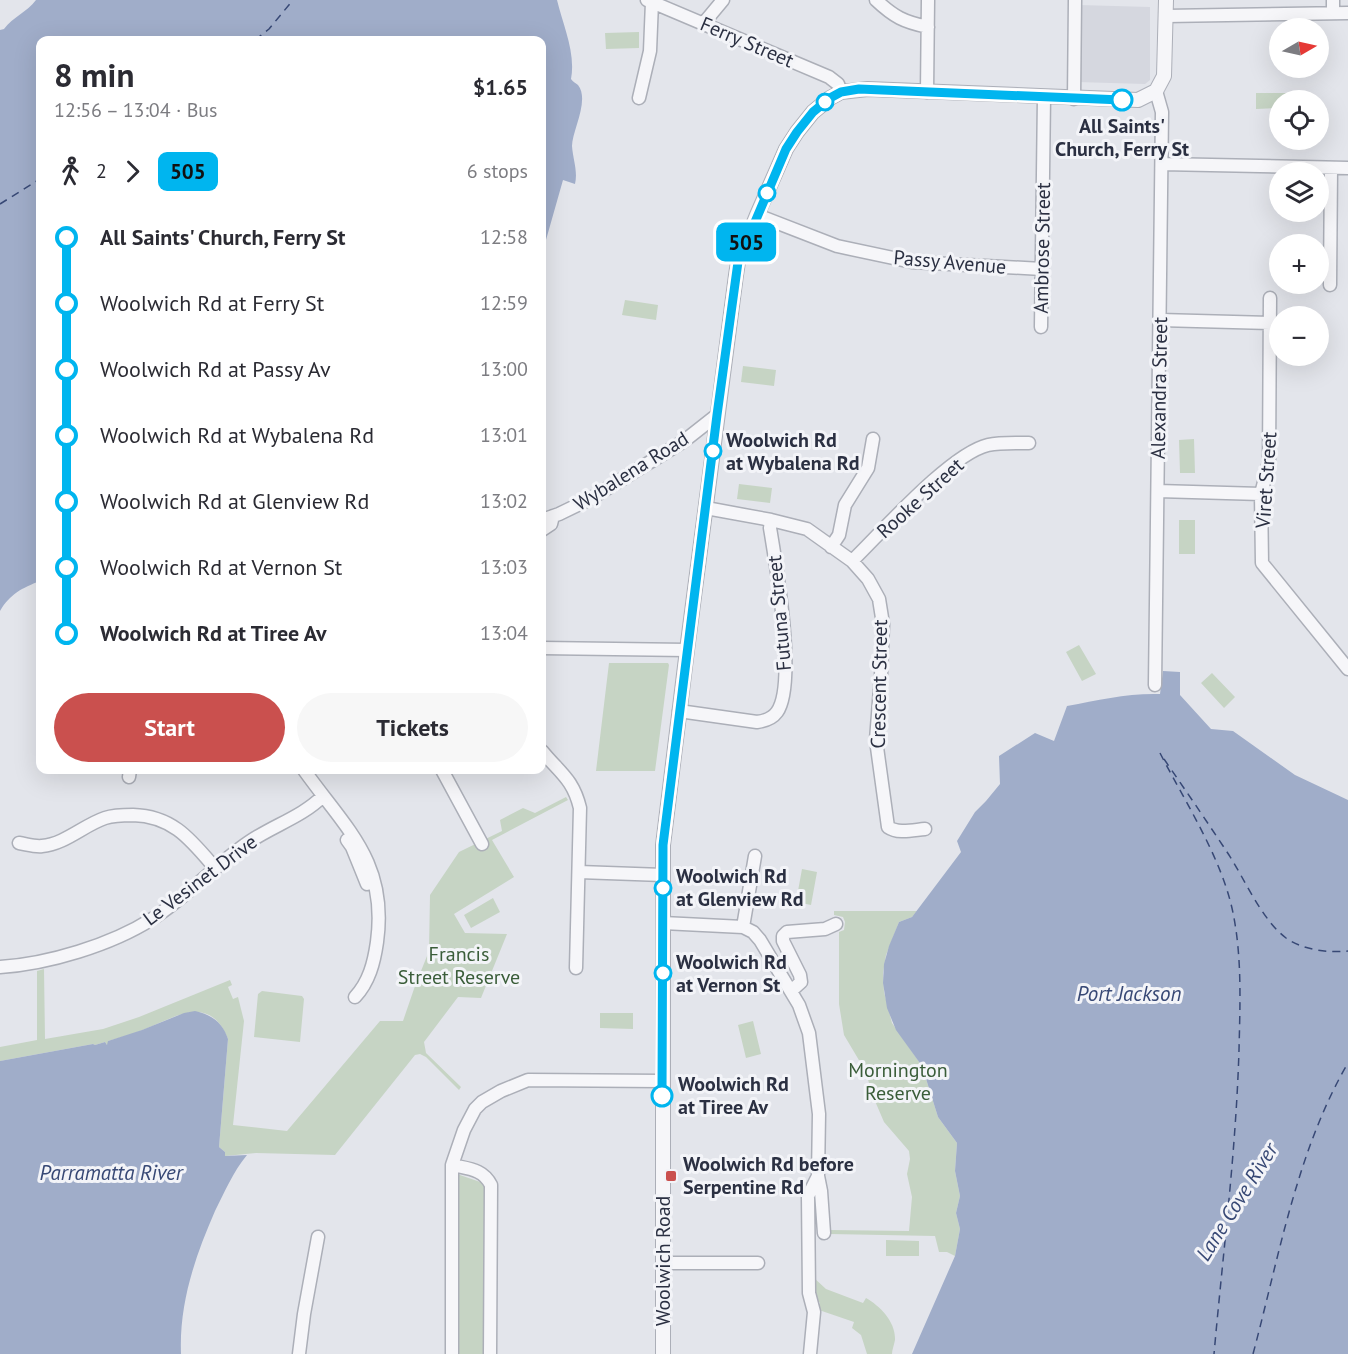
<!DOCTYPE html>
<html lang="en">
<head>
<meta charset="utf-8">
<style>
	:root { --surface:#fff; --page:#f7f7f7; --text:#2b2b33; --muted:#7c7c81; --accent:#ca504e }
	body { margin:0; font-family:"PT Sans",sans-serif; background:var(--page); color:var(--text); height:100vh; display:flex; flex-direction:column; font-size:22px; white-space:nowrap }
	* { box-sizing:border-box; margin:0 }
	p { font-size:20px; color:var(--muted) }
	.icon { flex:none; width:33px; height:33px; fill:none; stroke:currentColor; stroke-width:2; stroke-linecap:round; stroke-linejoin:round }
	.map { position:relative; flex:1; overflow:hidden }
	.sheet { position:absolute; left:36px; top:36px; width:510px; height:738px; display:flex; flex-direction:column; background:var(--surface); border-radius:12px; box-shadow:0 6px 24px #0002 }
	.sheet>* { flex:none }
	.badge { padding:0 12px; border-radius:9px; font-size:21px; line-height:39px }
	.needle { width:39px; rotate:81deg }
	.tools { position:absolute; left:1269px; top:18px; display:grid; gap:12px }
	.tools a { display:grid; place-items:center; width:60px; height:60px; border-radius:50%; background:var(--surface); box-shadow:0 6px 24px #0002; font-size:30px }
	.map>.badge { position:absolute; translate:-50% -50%; box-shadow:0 0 0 3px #fff }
	.legs { display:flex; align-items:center; gap:9px; height:66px; padding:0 18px; font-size:20px }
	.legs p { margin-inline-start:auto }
	.head { display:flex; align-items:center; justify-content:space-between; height:102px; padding:0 18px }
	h1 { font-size:33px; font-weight:700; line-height:45px }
	.action { display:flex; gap:12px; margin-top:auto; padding:12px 18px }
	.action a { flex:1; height:69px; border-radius:36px; background:var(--accent); color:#fff; font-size:24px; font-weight:700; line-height:69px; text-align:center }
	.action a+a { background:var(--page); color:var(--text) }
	ul { padding:0 18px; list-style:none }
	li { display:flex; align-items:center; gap:21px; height:66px; font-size:22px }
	li i { display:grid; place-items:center; width:9px; height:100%; margin:0 8px; background:currentColor }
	li i::after { content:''; width:15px; height:15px; margin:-8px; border:4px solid; border-radius:50%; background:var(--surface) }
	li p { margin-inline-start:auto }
	li:first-child i { background:linear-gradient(#0000 50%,currentColor 0) }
	li:last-child i { background:linear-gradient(currentColor 50%,#0000 0) }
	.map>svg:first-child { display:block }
	.built { fill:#d5d7df }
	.green { fill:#c6d4c4 }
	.water { fill:#a0adc9 }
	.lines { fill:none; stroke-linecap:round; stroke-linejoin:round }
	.ferry { stroke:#374875; stroke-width:1.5; stroke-dasharray:8 6; stroke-linecap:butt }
	.minor-casing { stroke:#acafb8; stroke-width:15 }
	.tertiary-casing { stroke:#acafb8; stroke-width:16 }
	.minor { stroke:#f6f6f9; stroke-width:12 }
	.tertiary { stroke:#f6f6f9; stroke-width:14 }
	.line-1-casing { stroke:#fff; stroke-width:14 }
	.line-1 { stroke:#00b5ef; stroke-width:9 }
	.stop-1-dot { fill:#fff; stroke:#00b5ef; stroke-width:3 }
	.poi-dot { fill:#ca504e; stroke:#f3f4f8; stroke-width:2 }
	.labels { text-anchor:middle; stroke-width:6; stroke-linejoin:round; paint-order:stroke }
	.street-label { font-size:20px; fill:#2b3042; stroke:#f3f4f8 }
	.stop-label { font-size:20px; font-weight:bold; fill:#2b3042; stroke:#f3f4f8; text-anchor:start }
	.park-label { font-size:20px; fill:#3a5d39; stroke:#f3f4f8 }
	.poi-label { font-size:20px; font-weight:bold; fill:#2b3042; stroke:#f3f4f8; text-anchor:start }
	.water-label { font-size:21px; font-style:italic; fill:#374875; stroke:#f3f4f8 }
</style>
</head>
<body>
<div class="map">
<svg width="1348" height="1354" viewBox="0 0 1348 1354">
	<rect width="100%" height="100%" fill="#e3e5eb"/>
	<path class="built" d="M1079 5 1150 7V80L1145 84 1077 82Z"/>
	<path class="green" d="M639 32V48L606 49 605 33Z
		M1256 93H1289L1290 100H1280L1279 108 1256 109Z
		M625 300 658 305 656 320 622 315Z
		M743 366 776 370 774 386 741 382Z
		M1194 439 1195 473H1180L1179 440Z
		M739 484 772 488 770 503 737 499Z
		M1179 520H1195V554H1179Z
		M1079 645 1096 674 1082 681 1066 652Z
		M609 663H668L669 665 655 771H596Z
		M1212 673 1235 697 1224 708 1201 683Z
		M566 797 568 800 492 840 514 877 454 914 465 933 507 934 481 998 458 997 424 1042 426 1053 461 1087 459 1090 426 1057 420 1054 415 1055 335 1155 256 1153 225 1156V1152L219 1147 228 1039C210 994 177 1016 145 1029 133 1034 121 1037 108 1041L109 1044 107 1045 105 1042 95 1045 93 1044 0 1061V1047L37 1040V971L44 969 45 1039 103 1029 139 1017 230 980 232 985 228 987 233 999 238 997 244 1021 233 1125 287 1131 380 1021H403L415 986 429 951 430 895 459 852 502 831 500 820 523 808 535 813Z
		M802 869 817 872 811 905 796 902Z
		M493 898 500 912 471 928 464 915Z
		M834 911H917L912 917 899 922 886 955 883 973 884 992 892 1023 922 1066 938 1117 957 1143 955 1171 960 1196 956 1213 960 1229 955 1256 947 1252H939L935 1236 830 1234 829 1230 909 1231 912 1197 907 1174 910 1159 909 1151 884 1122 872 1094 866 1072 844 1035 839 1004V932L844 930 845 922 843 917 834 915Z
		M262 991 302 996 304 999 300 1042 254 1037 258 994Z
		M600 1013H633V1029L600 1028Z
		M753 1021 761 1054 746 1058 738 1025Z
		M457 1174 486 1184V1354H458Z
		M886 1240 919 1241V1256H886Z
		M813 1277 826 1289 863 1303 866 1298C880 1306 896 1322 895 1340 894 1345 892 1350 892 1354H867L861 1335 852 1328 854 1322 816 1309 820 1303 813 1295Z"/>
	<path class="water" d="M36 0H557C563 25 576 53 571 79 573 82 576 83 578 85 590 100 572 131 572 146 573 160 578 171 575 184L563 180 542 254V40H40V581C22 588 10 594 0 611V30L4 29C13 17 27 12 36 0Z
		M1163 671 1180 672V695L1211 729 1233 731 1295 775 1348 800V1354H912L955 1256 960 1229 956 1213 960 1196 955 1171 957 1143 938 1117 922 1066 896 1030 887 1008 883 983 884 964 889 946 899 922 912 917 961 852 957 841 975 812 986 801 1000 784 999 756 1035 733 1054 741 1067 706C1099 700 1128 693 1160 694Z
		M195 1011C211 1014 223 1023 228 1039L219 1147 225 1152V1156L247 1155C233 1172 225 1191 215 1211 195 1257 179 1303 181 1354H0V1061L93 1044 95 1045 105 1042 107 1045 108 1041 142 1030 184 1013Z"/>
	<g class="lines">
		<path class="ferry" d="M255 40 269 29 293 0
			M0 204 40 179
			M1160 753C1186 804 1224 861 1234 918 1242 961 1240 1007 1239 1050 1236 1151 1223 1253 1214 1354
			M1164 759C1186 791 1208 823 1229 855 1245 880 1262 920 1286 938 1303 950 1328 953 1348 951
			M1253 1354C1279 1257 1297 1150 1348 1063"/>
		<defs>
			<path id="minor" d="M647 0 829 77 838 84 841 92
				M876 0C894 17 904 22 928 27
				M1333 0V13
				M1166 16 1348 13
				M703 24 723 0
				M927 92 928 0
				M639 98 650 51 652 2
				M1074 99 1075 0
				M1162 164 1348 168
				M757 215 837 246 912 262 1042 269
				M1330 285 1331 168
				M1270 298 1269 462 1261 494 1262 563 1348 669
				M1160 320 1270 323
				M1041 327 1044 97
				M1158 491 1261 494
				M706 508 771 520 807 529 852 561 868 579 879 599 883 624 881 675 876 740 888 827C898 834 913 830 925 829
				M542 520 559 514 590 499 684 441 717 415
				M542 530 551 524 553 516
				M831 547 839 535 845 505 868 468 873 439
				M852 561C882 532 950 454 988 445 1001 442 1016 443 1029 443
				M542 648 687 650
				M1155 685 1162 112 1156 91
				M679 711 757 722C765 721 772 719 777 712 797 684 776 564 770 528L771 520
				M542 751C560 773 573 779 580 808L576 968
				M304 770C346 829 388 862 377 942 374 963 369 982 355 997
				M442 770 482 844
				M129 777 130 770
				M347 840 352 847 367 884
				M19 843C26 844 35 847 42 846 65 844 84 825 105 818 114 815 124 815 133 815 173 816 191 840 215 868
				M579 872 663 875
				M663 923 743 927 753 932 760 940 799 1005 809 1033 819 1114 818 1176 808 1196 809 1293 814 1312 810 1354
				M743 927 755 856
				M0 967C48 964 111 945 152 919 187 897 215 865 249 842 274 825 302 817 323 796
				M791 991 801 982 800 975 783 941V936L787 932 825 929 836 924
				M452 1165C469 1169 483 1169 491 1185L490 1354
				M818 1176 821 1191 824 1233
				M663 1263H758
				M299 1354 304 1314 318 1237
				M452 1354V1165L464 1130 475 1109 482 1102 501 1091 528 1080 662 1081"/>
			<path id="tertiary" d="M663 1354V845L687 650 736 275 738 262 757 215 786 149 797 132 813 112 830 98 841 92 868 89 1138 100 1156 91 1164 76 1166 0"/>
		</defs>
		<use href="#minor" class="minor-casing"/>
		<use href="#tertiary" class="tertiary-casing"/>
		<use href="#minor" class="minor"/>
		<use href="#tertiary" class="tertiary"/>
	</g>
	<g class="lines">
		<defs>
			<path id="line-1" d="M662 1096 663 845 717 415 738 262 786 149 797 132 813 112 830 98 841 92 859 89 1122 100"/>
		</defs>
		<use href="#line-1" class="line-1-casing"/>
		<use href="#line-1" class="line-1"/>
	</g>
	<g class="stop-1-dot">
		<circle cx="1122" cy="100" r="10"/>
		<circle cx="825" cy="102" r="8"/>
		<circle cx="767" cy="193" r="8"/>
		<circle cx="713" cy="451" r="8"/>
		<circle cx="663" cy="888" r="8"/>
		<circle cx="663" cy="973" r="8"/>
		<circle cx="662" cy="1096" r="10"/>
	</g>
	<rect class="poi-dot" x="665" y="1170" width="12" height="12" rx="3"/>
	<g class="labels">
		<g class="street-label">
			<text transform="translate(747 42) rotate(23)" y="7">Ferry Street</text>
			<text transform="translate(1042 248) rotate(-89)" y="7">Ambrose Street</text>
			<text transform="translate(950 262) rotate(5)" y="7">Passy Avenue</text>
			<text transform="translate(1159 388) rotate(-89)" y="7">Alexandra Street</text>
			<text transform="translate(631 471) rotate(-32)" y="7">Wybalena Road</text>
			<text transform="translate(1266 480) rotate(-86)" y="7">Viret Street</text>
			<text transform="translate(920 498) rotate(-42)" y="7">Rooke Street</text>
			<text transform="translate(779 613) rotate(-95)" y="7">Futuna Street</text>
			<text transform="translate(879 684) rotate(-89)" y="7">Crescent Street</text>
			<text transform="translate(200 880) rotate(-37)" y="7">Le Vesinet Drive</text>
			<text transform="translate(663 1261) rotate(-90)" y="7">Woolwich Road</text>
		</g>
		<g class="stop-label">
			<text x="1122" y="133" text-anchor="middle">All Saints'<tspan x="1122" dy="23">Church, Ferry St</tspan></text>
			<text x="726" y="447">Woolwich Rd<tspan x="726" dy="23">at Wybalena Rd</tspan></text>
			<text x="676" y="883">Woolwich Rd<tspan x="676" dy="23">at Glenview Rd</tspan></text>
			<text x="676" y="969">Woolwich Rd<tspan x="676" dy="23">at Vernon St</tspan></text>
			<text x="678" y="1091">Woolwich Rd<tspan x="678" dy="23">at Tiree Av</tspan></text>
		</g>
		<g class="park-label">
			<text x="459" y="961">Francis<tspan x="459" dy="23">Street Reserve</tspan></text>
			<text x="898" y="1077">Mornington<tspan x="898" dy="23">Reserve</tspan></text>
		</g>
		<g class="poi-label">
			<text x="683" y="1171">Woolwich Rd before<tspan x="683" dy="23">Serpentine Rd</tspan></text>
		</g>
		<g class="water-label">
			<text x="1129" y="1001">Port Jackson</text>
			<text x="111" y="1180">Parramatta River</text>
			<text transform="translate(1237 1202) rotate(-58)" y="7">Lane Cove River</text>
		</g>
	</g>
</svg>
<div class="tools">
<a><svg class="needle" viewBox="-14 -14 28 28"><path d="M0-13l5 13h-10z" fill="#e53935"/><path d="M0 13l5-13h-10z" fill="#7c7c81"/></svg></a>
<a><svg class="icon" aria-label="locate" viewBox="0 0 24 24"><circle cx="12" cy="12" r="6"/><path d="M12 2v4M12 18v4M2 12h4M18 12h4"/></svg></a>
<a><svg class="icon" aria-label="layers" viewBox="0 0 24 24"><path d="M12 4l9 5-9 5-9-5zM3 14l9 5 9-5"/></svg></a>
<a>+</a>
<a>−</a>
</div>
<b class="badge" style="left:746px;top:242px;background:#00b5ef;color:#111">505</b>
<section class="sheet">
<div class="head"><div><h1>8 min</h1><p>12:56 – 13:04 · Bus</p></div><b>$1.65</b></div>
<div class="legs"><svg class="icon" aria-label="walk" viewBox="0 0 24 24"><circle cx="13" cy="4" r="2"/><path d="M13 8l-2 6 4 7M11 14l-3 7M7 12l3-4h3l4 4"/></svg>2<svg class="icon" aria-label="forward" viewBox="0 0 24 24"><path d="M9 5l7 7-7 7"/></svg><b class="badge" style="background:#00b5ef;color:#111">505</b><p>6 stops</p></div>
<ul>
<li><i style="color:#00b5ef"></i><b>All Saints' Church, Ferry St</b><p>12:58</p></li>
<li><i style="color:#00b5ef"></i><span>Woolwich Rd at Ferry St</span><p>12:59</p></li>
<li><i style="color:#00b5ef"></i><span>Woolwich Rd at Passy Av</span><p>13:00</p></li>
<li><i style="color:#00b5ef"></i><span>Woolwich Rd at Wybalena Rd</span><p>13:01</p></li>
<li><i style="color:#00b5ef"></i><span>Woolwich Rd at Glenview Rd</span><p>13:02</p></li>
<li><i style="color:#00b5ef"></i><span>Woolwich Rd at Vernon St</span><p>13:03</p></li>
<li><i style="color:#00b5ef"></i><b>Woolwich Rd at Tiree Av</b><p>13:04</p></li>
</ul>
<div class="action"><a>Start</a><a>Tickets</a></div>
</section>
</div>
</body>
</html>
